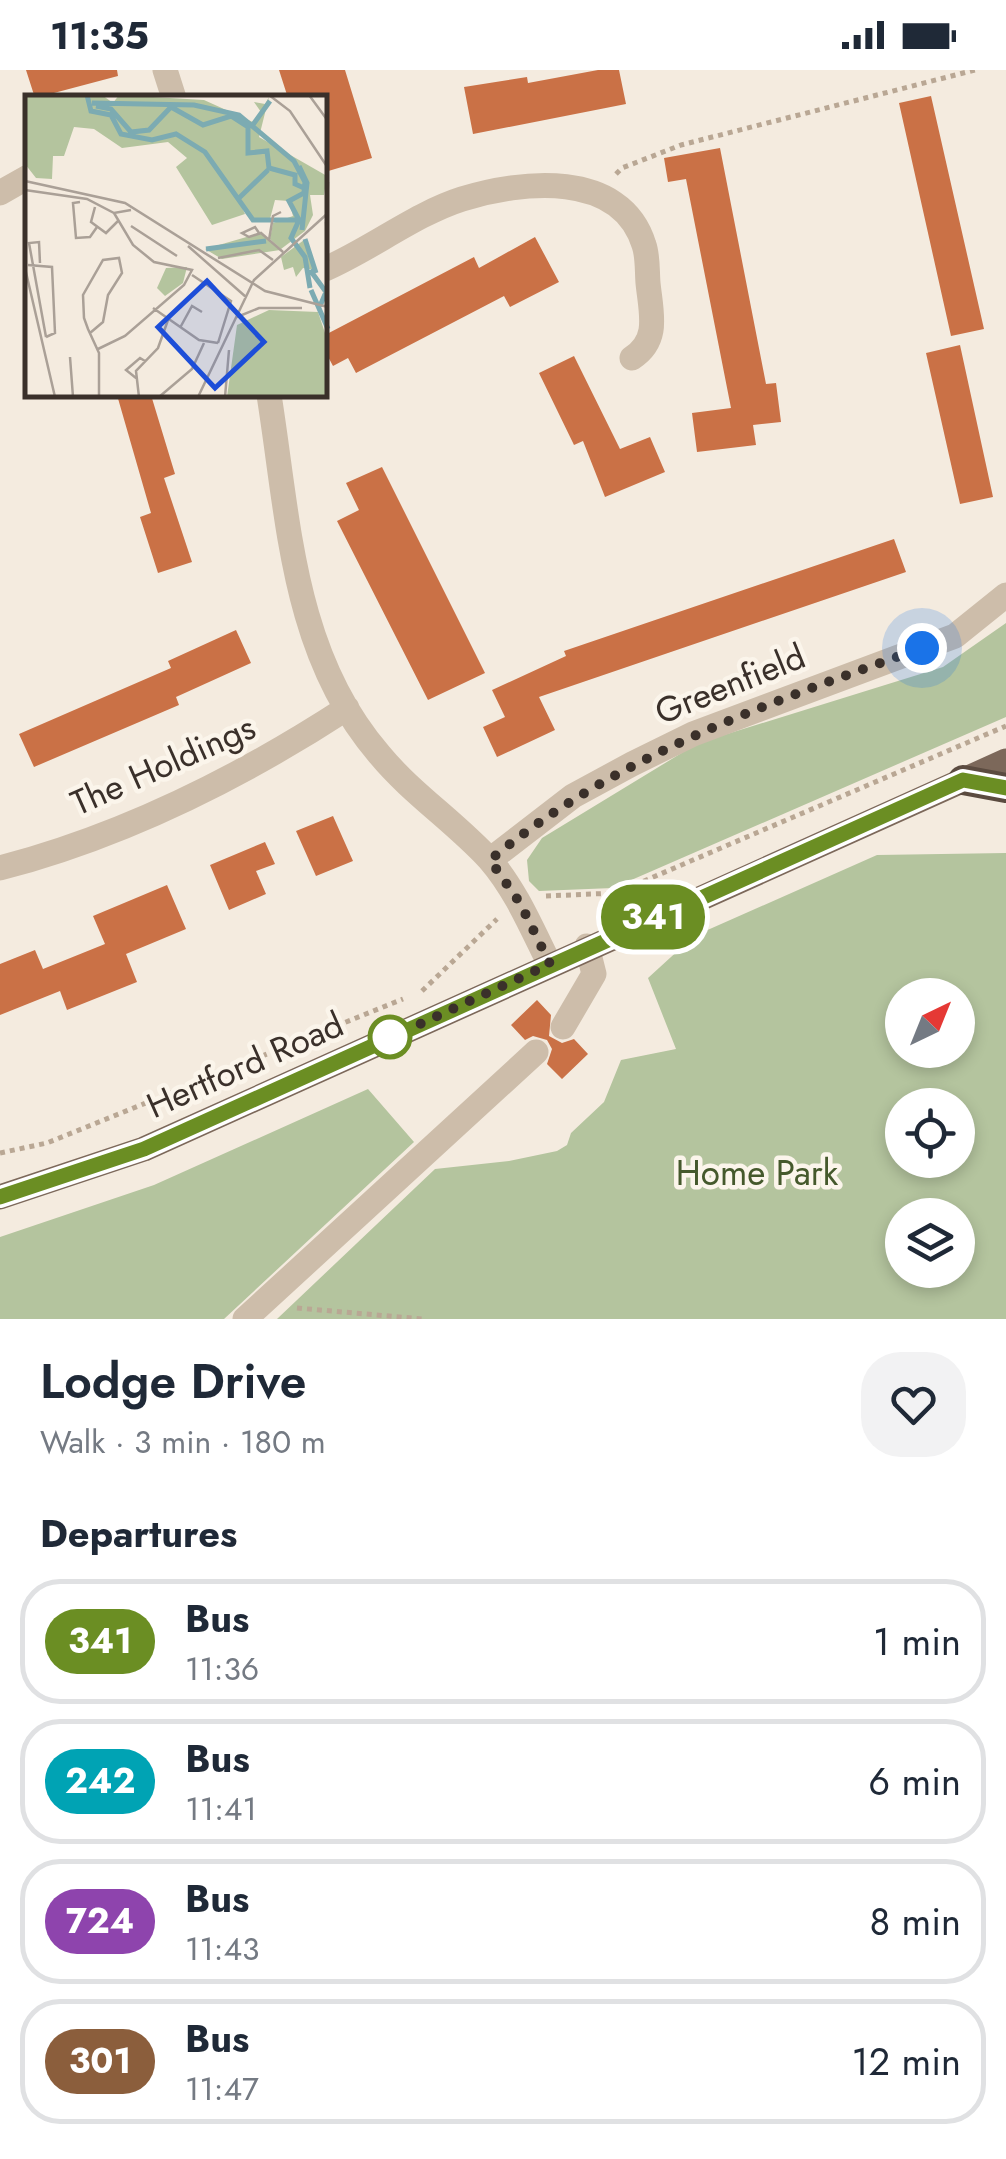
<!DOCTYPE html>
<html lang="en">
<head>
<meta charset="utf-8">
<style>
	:root { --surface:#fff; --page:#f2f2f3; --text:#1f2937; --muted:#747a83; --line:#e0e1e3 }
	body { margin:0; font-family:Jost,sans-serif; background:var(--page); color:var(--text); height:100vh; display:flex; flex-direction:column; font-size:38px; white-space:nowrap }
	* { box-sizing:border-box; margin:0 }
	p { font-size:32px; color:var(--muted) }
	.icon { flex:none; width:55px; height:55px; fill:none; stroke:currentColor; stroke-width:2; stroke-linecap:round; stroke-linejoin:round }
	.map { position:relative; height:1249px; overflow:hidden }
	.sheet { display:flex; flex-direction:column; background:var(--surface); flex:1 }
	.sheet>* { flex:none }
	.badge { padding:0 20px; border-radius:32px; font-size:35px; line-height:65px }
	.needle { width:65px; rotate:43deg }
	.buttons { position:absolute; left:885px; top:908px; display:grid; gap:20px }
	.buttons a { display:grid; place-items:center; width:90px; height:90px; border-radius:50%; background:var(--surface); box-shadow:0 5px 15px #0003; font-size:50px }
	.you { position:absolute; width:50px; height:50px; margin:-25px; border:8px solid #fff; border-radius:50%; background:#1a73e8; box-shadow:0 0 0 15px #1a73e833 }
	.map>.badge { position:absolute; translate:-50% -50%; box-shadow:0 0 0 5px #fff }
	h2 { padding:0 40px; font-size:38px; line-height:90px }
	.round { display:grid; place-items:center; flex:none; width:105px; height:105px; border-radius:40px; background:var(--page) }
	.summary { display:flex; align-items:center; justify-content:space-between; height:170px; padding:0 40px }
	h1 { font-size:48px; font-weight:600; line-height:75px }
	ul { padding:0; list-style:none }
	li { display:flex; align-items:center; gap:30px; height:125px; margin:0 20px 15px; padding:0 20px; border:5px solid var(--line); border-radius:40px }
	li div { flex:1 }
	li b { display:block; font-size:38px }
	li em { font-style:normal }
	li .badge { min-width:110px; font-weight:700; text-align:center }
	.status { display:flex; justify-content:space-between; align-items:center; height:70px; padding:0 50px; background:var(--surface); direction:ltr }
	.status svg { height:28px; fill:currentColor }
	.map>svg:first-child { display:block }
	.green { fill:#b4c49e; fill-rule:evenodd }
	.building { fill:#ca7146 }
	.lines { fill:none; stroke-linecap:round; stroke-linejoin:round }
	.path { stroke:#b9a794; stroke-width:5; stroke-dasharray:5 5; stroke-linecap:butt }
	.minor { stroke:#cdbdaa; stroke-width:25 }
	.major { stroke:#7c685a; stroke-width:25 }
	.highway { stroke:#5b4b40; stroke-width:30 }
	.line-casing { stroke:#fff; stroke-width:22 }
	.line { stroke:#6b8e23; stroke-width:15 }
	.walk { stroke:#3a302a; stroke-width:10; stroke-dasharray:0 18 }
	.stop-dot { fill:#fff; stroke:#6b8e23; stroke-width:5 }
	.labels { text-anchor:middle; stroke-width:9; stroke-linejoin:round; paint-order:stroke }
	.street-label { font-size:35px; fill:#3a302a; stroke:#fbf5eb }
	.park-label { font-size:35px; fill:#45592c; stroke:#fbf5eb }
	.inset-river { fill:none; stroke:#7cabb2; stroke-width:5 }
	.inset-road { fill:none; stroke:#aaa097; stroke-width:2.5 }
	.view { fill:#1d4ed8; fill-opacity:0.15; stroke:#1d4ed8; stroke-width:5 }
	.inset-edge { fill:none; stroke:#3a302a; stroke-width:5 }
</style>
</head>
<body>
<div class="status"><b>11:35</b><svg viewBox="0 0 49 12"><path d="M0 12V9h3v3zM5 12V6h3v6zM10 12V3h3v9zM15 12V0h3v12zM26 1h20v11H26zM47 4h2v5h-2z"/></svg></div>
<div class="map">
<svg width="1006" height="1249" viewBox="0 0 1006 1249">
	<rect width="100%" height="100%" fill="#f4ebdf"/>
	<path class="green" d="M1006 553V647L613 818 539 821 529 811 527 790 542 768 698 673 943 597Z
		M1006 783V1249H277L435 1099 509 1091 557 1081 567 1075 571 1063 604 1032 621 990 676 979 648 908 694 866 877 785ZM958 925V980H902V925ZM902 1035H958V1090H902ZM902 1145H958V1200H902Z
		M368 1019 414 1072 224 1249H0V1167L154 1115Z"/>
	<path class="building" d="M26 0H117L118 6 35 28Z
		M279 0H345L372 88 325 102V28H288Z
		M598 0H619L626 34 473 64 464 17 527 7 528 13Z
		M931 26 984 259 951 266 899 33Z
		M720 78 766 314 776 313 781 352 753 355 756 375 697 382 692 343 731 338 686 109 668 112 664 88Z
		M535 167 559 212 510 237 504 226 356 303 348 288 333 296 325 281V265L474 187 479 198Z
		M960 275 993 427 960 434 926 283Z
		M574 286 620 379 650 367 665 402 605 427 583 371 574 375 539 303Z
		M117 325H151L175 404 164 408 192 492 158 503 140 447 151 443Z
		M382 397 485 603 428 630 337 451 359 440 346 413Z
		M894 469 906 502 539 627 555 660 497 687 483 657 505 647 492 620 566 586 564 581Z
		M236 560 251 593 176 627 179 635 34 697 19 664 171 598 168 591Z
		M333 746 353 791 316 806 296 761Z
		M265 772 275 794 256 801 266 824 229 840 210 795Z
		M167 815 186 859 126 884 137 912 67 940 60 921 0 945V894L35 880 43 899 105 874 93 846Z
		M537 930 551 945 549 966 562 973 574 969 588 984 562 1009 547 994 552 979 547 970 533 966 525 970 511 955Z"/>
	<g class="lines">
		<path class="path" d="M616 104 622 98 681 75 975 0
			M546 826 616 823 1006 656
			M422 921 497 849
			M0 1083 47 1073 403 929
			M297 1238 423 1249"/>
		<path class="minor" d="M165 0 174 28
			M0 123 28 107
			M325 199C371 179 415 144 462 129 520 111 621 99 644 175 648 186 647 201 648 213 651 243 660 270 632 288
			M269 325C289 450 292 583 379 684 411 723 455 752 489 789 516 820 532 859 550 895
			M490 790 573 726 632 694 693 664 955 566 1006 525
			M0 798C123 766 241 707 347 638
			M563 957 594 904 587 876
			M245 1249 536 982"/>
		<path class="major" d="M0 1127 144 1079 1006 691"/>
		<path class="highway" d="M963 710 1006 718"/>
	</g>
	<g class="lines">
		<defs>
			<path id="line" d="M0 1127 144 1079 963 710 1006 718"/>
		</defs>
		<use href="#line" class="line-casing"/>
		<use href="#line" class="line"/>
		<path class="walk" d="M390 967 381 972 550 894 520 833 490 790C616 685 769 633 922 578"/>
	</g>
	<circle class="stop-dot" cx="390" cy="967" r="20"/>
	<g class="labels">
		<g class="street-label">
			<text transform="translate(730 614) rotate(-22)" y="12">Greenfield</text>
			<text transform="translate(163 695) rotate(-24)" y="12">The Holdings</text>
			<text transform="translate(245 995) rotate(-24)" y="12">Hertford Road</text>
		</g>
		<g class="park-label">
			<text x="757" y="1115">Home Park</text>
		</g>
	</g>
	<g transform="translate(25 25)">
		<rect width="302" height="302" fill="#f4ebdf"/>
		<path d="M0 0H77L88 8 94 0 179 5 230 28 236 17 229 7 240 9 244 2 234 42 302 81 299 100H285L288 120 280 136 256 154 245 144 248 128 268 121 264 106 250 105 245 124 231 125 215 108 220 119 187 130 151 72 162 63 143 47 97 53 69 34 49 32 39 61H28L27 84 11 83 0 69ZM235 138 255 155 197 164 180 154ZM279 145 291 175 278 173 271 182 268 172 259 175 256 162ZM162 172 158 188 140 201 132 193 141 173ZM244 215 293 217 302 244V302H202L212 230Z" fill="#b4c49e"/>
		<path class="inset-river" d="M62 0 66 16 86 20 96 39 127 45 151 39 180 57 228 125H274L266 143 280 162 285 193M67 8 169 10 214 20 269 66 280 87 279 98 264 106 274 125M71 11 86 14 106 37 124 35 146 12 178 30 206 21 223 32V58L242 56 244 73 270 80V89L279 93M227 31 245 6M274 71 282 88 277 135M213 104 243 75M280 144 291 178M181 154 241 146M285 175 301 197 295 211M286 195 303 234"/>
		<path class="inset-road" d="M244 0 265 16 303 73M284 0 303 26M0 86 100 108 240 196 303 212M0 95 62 104 89 118 106 115M55 107 48 108 51 143 65 142 72 132M70 112 66 127 81 138 94 125M302 119 303 87M301 127 303 166M106 131 152 161M234 138 230 132 217 138 224 142 236 138 258 157M244 145 248 121 256 117M163 151 221 202M193 163 234 155 248 165M15 168 14 147 4 148 21 242M3 170 27 172 30 238 21 242M0 173 30 302M167 180 206 206 193 248M128 213 174 245 193 248M212 222 234 213H277M156 231 167 211 177 217M65 238 78 227 83 200 97 178 94 163 78 165 58 200 59 223 63 234 74 258V302M73 254 100 241 159 190 167 175 129 167 108 150 89 118M45 262 48 302M111 283 101 275 115 263 120 266M114 302 111 276 133 253 143 225M134 302 167 274 179 248M173 302 229 185 303 118M200 302 204 255"/>
		<path class="view" d="M182 186 239 247 190 293 133 232Z"/>
		<rect width="302" height="302" class="inset-edge"/>
	</g>
</svg>
<div class="buttons">
<a><svg class="needle" viewBox="-14 -14 28 28"><path d="M0-13l5 13h-10z" fill="#e53935"/><path d="M0 13l5-13h-10z" fill="#747a83"/></svg></a>
<a><svg class="icon" aria-label="locate" viewBox="0 0 24 24"><circle cx="12" cy="12" r="6"/><path d="M12 2v4M12 18v4M2 12h4M18 12h4"/></svg></a>
<a><svg class="icon" aria-label="layers" viewBox="0 0 24 24"><path d="M12 4l9 5-9 5-9-5zM3 14l9 5 9-5"/></svg></a>
</div>
<div class="you" style="left:922px;top:578px"></div>
<b class="badge" style="left:653px;top:847px;background:#6b8e23;color:#fff">341</b>
</div>
<section class="sheet">
<div class="summary"><div><h1>Lodge Drive</h1><p>Walk · 3 min · 180 m</p></div><a class="round"><svg class="icon" aria-label="heart" viewBox="0 0 24 24"><path d="M12 20l-8-8c-3-5 5-10 8-4 3-6 11-1 8 4z"/></svg></a></div>
<h2>Departures</h2>
<ul>
<li><span class="badge" style="background:#6b8e23;color:#fff">341</span><div><b>Bus</b><p>11:36</p></div><em>1 min</em></li>
<li><span class="badge" style="background:#00a3b4;color:#fff">242</span><div><b>Bus</b><p>11:41</p></div><em>6 min</em></li>
<li><span class="badge" style="background:#8e44ad;color:#fff">724</span><div><b>Bus</b><p>11:43</p></div><em>8 min</em></li>
<li><span class="badge" style="background:#8b5e3c;color:#fff">301</span><div><b>Bus</b><p>11:47</p></div><em>12 min</em></li>
</ul>
</section>
</body>
</html>
